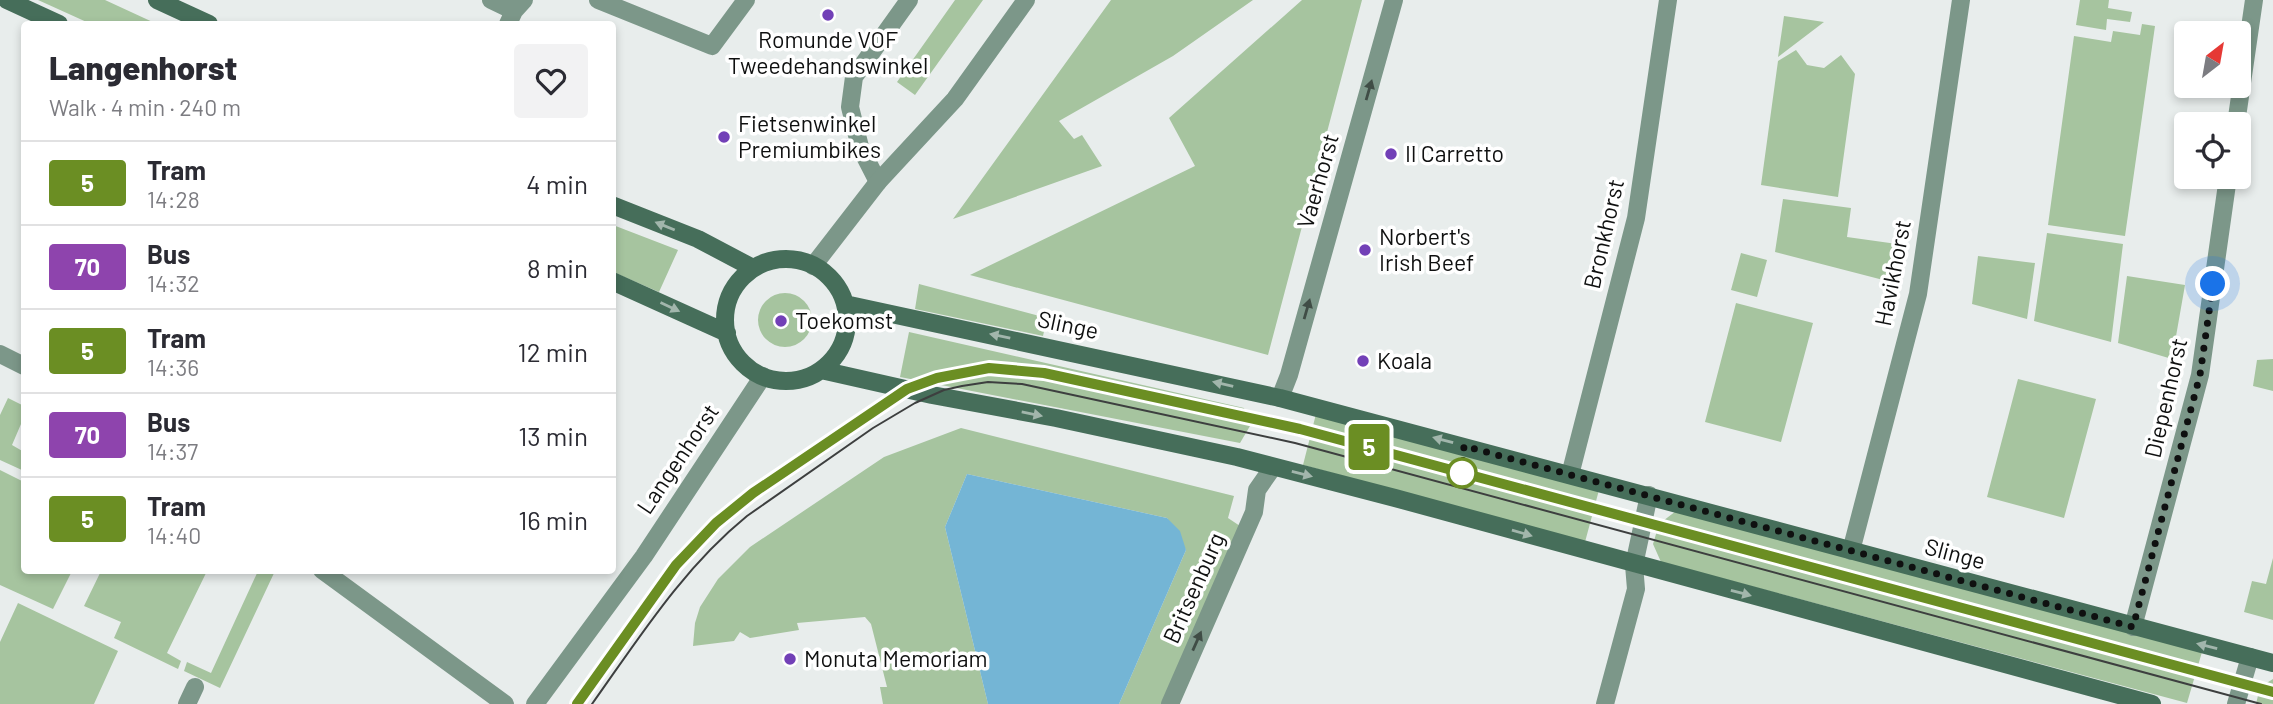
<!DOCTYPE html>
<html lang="en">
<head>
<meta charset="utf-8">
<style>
	:root { --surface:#fff; --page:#f2f2f3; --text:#2b2b33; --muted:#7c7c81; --line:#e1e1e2 }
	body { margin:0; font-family:Barlow,sans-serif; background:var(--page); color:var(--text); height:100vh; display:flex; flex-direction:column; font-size:26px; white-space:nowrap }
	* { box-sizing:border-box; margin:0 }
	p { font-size:23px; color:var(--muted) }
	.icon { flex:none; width:38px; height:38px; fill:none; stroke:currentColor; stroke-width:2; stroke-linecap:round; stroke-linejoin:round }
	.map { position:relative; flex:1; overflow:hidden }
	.side { position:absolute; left:21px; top:21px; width:595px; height:553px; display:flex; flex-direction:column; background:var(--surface); border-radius:7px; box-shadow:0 4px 10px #0003 }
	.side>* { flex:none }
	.badge { padding:0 14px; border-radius:5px; font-size:24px; line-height:46px }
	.needle { width:46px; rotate:31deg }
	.buttons { position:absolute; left:2174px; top:21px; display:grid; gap:14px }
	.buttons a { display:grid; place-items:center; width:77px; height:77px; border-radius:7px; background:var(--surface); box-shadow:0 4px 10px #0003; font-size:35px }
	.you { position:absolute; width:35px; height:35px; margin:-18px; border:5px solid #fff; border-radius:50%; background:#1a73e8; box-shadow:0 0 0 10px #1a73e833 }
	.map>.badge { position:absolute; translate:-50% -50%; box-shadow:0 0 0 4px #fff }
	.round { display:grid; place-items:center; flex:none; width:74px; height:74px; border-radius:7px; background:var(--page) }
	.overview { display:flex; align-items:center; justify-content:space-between; height:119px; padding:0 28px }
	h1 { font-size:33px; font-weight:800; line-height:52px }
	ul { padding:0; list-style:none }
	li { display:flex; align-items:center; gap:21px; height:84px; padding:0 28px; border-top:2px solid var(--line) }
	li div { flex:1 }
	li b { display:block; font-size:26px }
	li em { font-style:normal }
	li .badge { min-width:77px; font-weight:700; text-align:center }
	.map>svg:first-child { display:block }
	.green { fill:#a6c49f }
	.water { fill:#74b5d5 }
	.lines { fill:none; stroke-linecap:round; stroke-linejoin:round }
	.minor { stroke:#7c9789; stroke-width:18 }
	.tertiary { stroke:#7c9789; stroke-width:18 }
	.secondary { stroke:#466e5a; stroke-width:18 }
	.tram { stroke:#3d3f3f; stroke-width:2 }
	.oneway { fill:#404d46 }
	.oneway2 { fill:#a2b6ac }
	.line-casing { stroke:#fff; stroke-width:16 }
	.line { stroke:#6b8e23; stroke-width:10 }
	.walk { stroke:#0f1010; stroke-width:7; stroke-dasharray:0 12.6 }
	.poi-dot { fill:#7240b7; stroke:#fff; stroke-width:2.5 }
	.stop-dot { fill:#fff; stroke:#6b8e23; stroke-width:3.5 }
	.labels { text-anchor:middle; stroke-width:7; stroke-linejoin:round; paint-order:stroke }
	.poi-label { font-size:23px; fill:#0f1010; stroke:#fff; text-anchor:start }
	.street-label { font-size:23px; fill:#0f1010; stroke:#fff }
</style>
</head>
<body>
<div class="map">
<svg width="2273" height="704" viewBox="0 0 2273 704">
	<rect width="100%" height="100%" fill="#e8edec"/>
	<path class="green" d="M38 0H105L157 24H91Z
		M955 0H983L915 95 897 82Z
		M1111 0H1253L1173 56 1059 121 1074 139 1082 135 1102 166 953 219Z
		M1302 0H1362L1268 355 970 275 1195 166 1169 118Z
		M2080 0H2109L2108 8 2132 12 2130 22 2107 19 2106 30 2076 25Z
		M1784 16 1824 22 1778 57Z
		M2142 24 2155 26 2125 236 2048 225 2074 36 2111 42 2113 31 2140 35Z
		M1796 50 1807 65 1824 68 1841 55 1855 74 1838 197 1761 185 1778 61Z
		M1783 199 1851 208 1847 237 1897 244 1891 282 1775 252Z
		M613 225 678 250 659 292 613 272Z
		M2047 233 2123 244 2111 342 2034 321Z
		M1741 253 1767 260 1757 297 1731 290Z
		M1978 256 2035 263 2027 319 1972 304Z
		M2127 276 2185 285 2172 359 2118 343Z
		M919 284 1047 318 1043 336 915 309Z
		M758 320a27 27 0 1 1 54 0a27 27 0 1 1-54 0Z
		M1736 303 1813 323 1781 442 1705 422Z
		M909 332 1244 408 1250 426 1240 443 900 377Z
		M2273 359V391L2253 386 2257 360Z
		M2018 379 2096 399 2064 518 1987 497Z
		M8 398 24 406V417L12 445 24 452V471L0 460V415Z
		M1316 414 1599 490 1585 542 1303 465Z
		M961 428 1234 496 1228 518 1240 526 1162 704H1119L1186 550 1167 518 967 474 945 527 988 704H883L880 687H887L871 624 865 617 797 623 799 630 750 638 740 632 734 641 693 646 695 623 700 607 718 579 750 547 884 457Z
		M0 470 24 482V570L72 571 53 609 0 585Z
		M1676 511 2202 652 2187 703 1661 562 1653 544 1659 524Z
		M2273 558V620L2244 612 2252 581 2266 584Z
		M101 571H207L167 653 181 661 178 669 114 638 121 622 84 606Z
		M258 571H275L220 688 184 671 187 662 211 673Z
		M18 603 118 651 94 704H0V642Z
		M2273 679V704H2256L2260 687Z"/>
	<path class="water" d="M967 474 1167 518 1180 531 1186 550 1119 704H988L945 527Z"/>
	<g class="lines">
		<path class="minor" d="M491 0 514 11
			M598 0 712 46 746 0
			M508 24 514 11 524 0
			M2236 124 2254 0
			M878 182 860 147 850 107 854 77 909 0
			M0 354 24 366
			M1280 398 1289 375 1394 0
			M1570 475 1636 218 1668 0
			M1851 551 1918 294 1961 0
			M322 570 505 704
			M2133 627 2200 375 2228 177
			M187 704 195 687
			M1170 704 1254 512 1257 490 1273 467
			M1605 704 1636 589 1634 565 1649 495"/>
		<path class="tertiary" d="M813 266 878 182 955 99 1026 0
			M535 704 644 556 763 376
			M2236 704 2250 657"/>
		<path class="secondary" d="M7 0 59 24
			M157 0 209 24
			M612 205 698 239 753 268
			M725 320a61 61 0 1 1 122 0a61 61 0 1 1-122 0Z
			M612 281 727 333
			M845 304 1280 398 2273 663
			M821 370 932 395 1056 418 1237 457 1395 498 2152 704"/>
		<path class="tram" d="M577 704 676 565 716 523 753 493 907 389 937 378 989 368 1044 373 1300 429 2273 692
			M592 704C639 638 683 568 747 516L873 428 915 403 944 390 962 386 988 382 1022 384 1295 443 2261 704"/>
	</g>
	<defs><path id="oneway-solid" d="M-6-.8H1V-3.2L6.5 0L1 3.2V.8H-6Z" transform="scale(1.75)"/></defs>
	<g class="oneway">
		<use href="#oneway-solid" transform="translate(1369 90) rotate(-74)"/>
		<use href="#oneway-solid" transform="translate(1307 309) rotate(-74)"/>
		<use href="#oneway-solid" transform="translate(1197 641) rotate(-66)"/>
	</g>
	<g class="oneway2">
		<use href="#oneway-solid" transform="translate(665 226) rotate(-158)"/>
		<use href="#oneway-solid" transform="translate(670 307) rotate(25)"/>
		<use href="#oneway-solid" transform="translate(1000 336) rotate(-168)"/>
		<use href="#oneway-solid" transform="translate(1223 384) rotate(-167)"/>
		<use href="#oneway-solid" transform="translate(1032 414) rotate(11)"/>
		<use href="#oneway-solid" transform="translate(1443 440) rotate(-165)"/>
		<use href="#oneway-solid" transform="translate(1302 474) rotate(14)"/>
		<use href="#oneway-solid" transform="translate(1522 533) rotate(16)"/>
		<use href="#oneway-solid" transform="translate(1741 593) rotate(15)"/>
		<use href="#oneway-solid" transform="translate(2207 646) rotate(-166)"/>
	</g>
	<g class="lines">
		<defs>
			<path id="line" d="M577 704 676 565 716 523 753 493 907 389 937 378 989 368 1044 373 1300 429 2273 692"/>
		</defs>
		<use href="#line" class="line-casing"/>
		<use href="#line" class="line"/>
		<path class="walk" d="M1462 473 1464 446 2133 627 2200 375 2213 284"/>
	</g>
	<g class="poi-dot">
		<circle cx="828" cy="15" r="7"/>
		<circle cx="724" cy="137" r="7"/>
		<circle cx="1391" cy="154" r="7"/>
		<circle cx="1365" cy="250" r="7"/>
		<circle cx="781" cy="321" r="7"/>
		<circle cx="1363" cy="361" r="7"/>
		<circle cx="790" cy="659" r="7"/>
	</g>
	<circle class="stop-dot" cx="1462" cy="473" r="14"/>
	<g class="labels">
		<g class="poi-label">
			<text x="828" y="48" text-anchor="middle">Romunde VOF<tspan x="828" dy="26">Tweedehandswinkel</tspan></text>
			<text x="738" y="132">Fietsenwinkel<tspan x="738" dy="26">Premiumbikes</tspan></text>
			<text x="1405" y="162">Il Carretto</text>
			<text x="1379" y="245">Norbert's<tspan x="1379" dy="26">Irish Beef</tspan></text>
			<text x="795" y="329">Toekomst</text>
			<text x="1377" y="369">Koala</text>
			<text x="804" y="667">Monuta Memoriam</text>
		</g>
		<g class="street-label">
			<text transform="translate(1318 181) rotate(-74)" y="8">Vaerhorst</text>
			<text transform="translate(1604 234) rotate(-77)" y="8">Bronkhorst</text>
			<text transform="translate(1893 273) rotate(-79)" y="8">Havikhorst</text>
			<text transform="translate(1068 325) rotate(12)" y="8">Slinge</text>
			<text transform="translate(2166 398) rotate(-77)" y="8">Diepenhorst</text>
			<text transform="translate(678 459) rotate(-56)" y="8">Langenhorst</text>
			<text transform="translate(1955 554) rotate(15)" y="8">Slinge</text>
			<text transform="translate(1194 588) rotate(-66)" y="8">Britsenburg</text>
		</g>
	</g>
</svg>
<div class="buttons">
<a><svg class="needle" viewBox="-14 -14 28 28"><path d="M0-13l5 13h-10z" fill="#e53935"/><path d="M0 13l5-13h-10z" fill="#7c7c81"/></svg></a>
<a><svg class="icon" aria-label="locate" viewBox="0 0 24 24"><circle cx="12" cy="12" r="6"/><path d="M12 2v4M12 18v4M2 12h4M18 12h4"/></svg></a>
</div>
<div class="you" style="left:2213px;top:284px"></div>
<b class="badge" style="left:1369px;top:447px;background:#6b8e23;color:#fff">5</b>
<section class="side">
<div class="overview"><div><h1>Langenhorst</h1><p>Walk · 4 min · 240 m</p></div><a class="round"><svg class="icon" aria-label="heart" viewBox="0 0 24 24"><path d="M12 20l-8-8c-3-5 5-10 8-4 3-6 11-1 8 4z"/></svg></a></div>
<ul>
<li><span class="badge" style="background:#6b8e23;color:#fff">5</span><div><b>Tram</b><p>14:28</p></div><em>4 min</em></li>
<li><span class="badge" style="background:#8e44ad;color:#fff">70</span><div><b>Bus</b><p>14:32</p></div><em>8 min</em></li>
<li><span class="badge" style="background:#6b8e23;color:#fff">5</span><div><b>Tram</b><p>14:36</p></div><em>12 min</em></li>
<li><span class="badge" style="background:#8e44ad;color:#fff">70</span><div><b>Bus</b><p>14:37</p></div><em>13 min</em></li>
<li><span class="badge" style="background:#6b8e23;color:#fff">5</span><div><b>Tram</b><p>14:40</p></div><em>16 min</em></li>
</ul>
</section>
</div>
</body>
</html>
